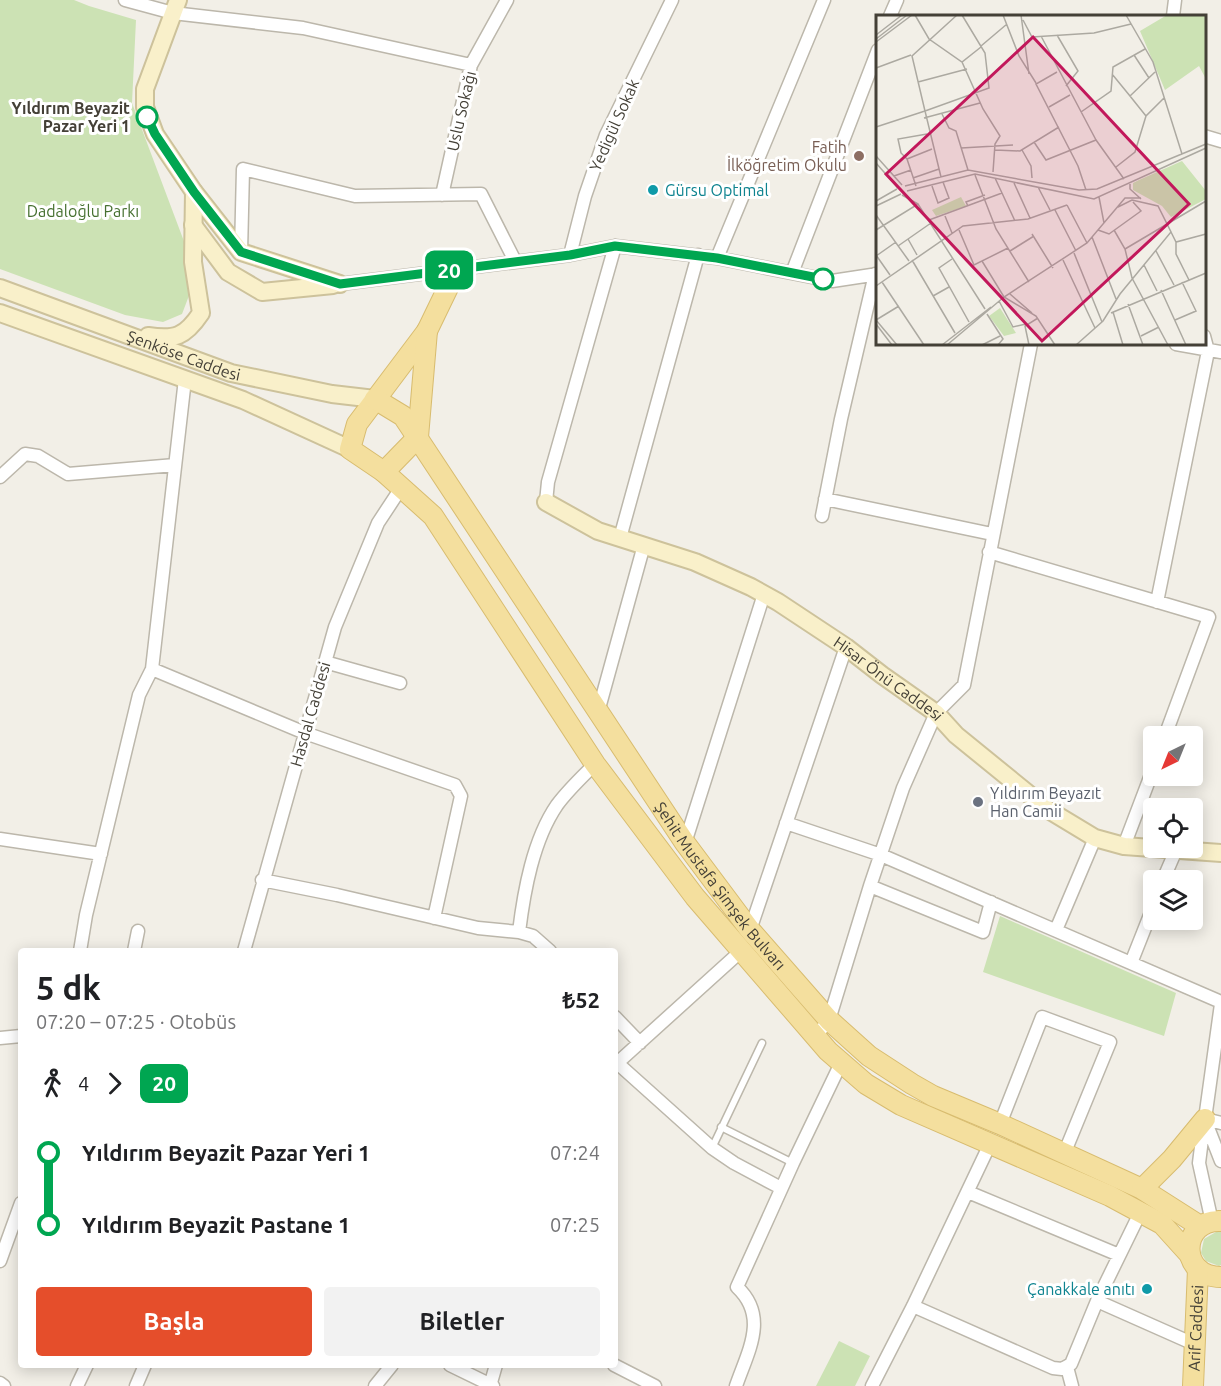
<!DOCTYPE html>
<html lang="tr">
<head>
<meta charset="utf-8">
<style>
	:root { --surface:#fff; --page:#f2f2f2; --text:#202124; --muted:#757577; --accent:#e54e2b }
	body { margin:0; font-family:Ubuntu,sans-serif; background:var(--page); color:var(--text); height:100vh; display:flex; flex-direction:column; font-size:22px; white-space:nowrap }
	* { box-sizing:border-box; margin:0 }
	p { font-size:20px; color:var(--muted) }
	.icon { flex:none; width:33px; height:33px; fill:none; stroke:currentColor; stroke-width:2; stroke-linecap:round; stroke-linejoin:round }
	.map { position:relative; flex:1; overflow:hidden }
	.panel { position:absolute; left:18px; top:948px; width:600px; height:420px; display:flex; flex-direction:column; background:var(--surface); border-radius:6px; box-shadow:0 3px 15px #0003 }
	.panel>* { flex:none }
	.badge { padding:0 12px; border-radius:9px; font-size:21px; line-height:39px }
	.needle { width:39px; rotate:223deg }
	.buttons { position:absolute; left:1143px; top:726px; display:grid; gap:12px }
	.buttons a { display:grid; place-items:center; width:60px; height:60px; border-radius:6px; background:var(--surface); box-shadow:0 3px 15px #0003; font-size:30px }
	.map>.badge { position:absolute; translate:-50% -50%; box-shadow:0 0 0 3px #fff }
	.legs { display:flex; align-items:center; gap:9px; height:66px; padding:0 18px; font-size:20px }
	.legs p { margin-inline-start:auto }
	.summary { display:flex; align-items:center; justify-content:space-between; height:102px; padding:0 18px }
	h1 { font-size:33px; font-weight:600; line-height:45px }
	.button { display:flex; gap:12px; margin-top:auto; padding:12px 18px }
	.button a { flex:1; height:69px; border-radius:6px; background:var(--accent); color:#fff; font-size:24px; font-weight:600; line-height:69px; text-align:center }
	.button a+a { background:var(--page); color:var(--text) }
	ul { padding:0 18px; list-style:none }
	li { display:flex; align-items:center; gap:21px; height:72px; font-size:22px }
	li i { display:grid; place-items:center; width:9px; height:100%; margin:0 8px; background:currentColor }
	li i::after { content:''; width:15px; height:15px; margin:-8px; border:4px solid; border-radius:50%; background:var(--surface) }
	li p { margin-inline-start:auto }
	li:first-child i { background:linear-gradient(#0000 50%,currentColor 0) }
	li:last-child i { background:linear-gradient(currentColor 50%,#0000 0) }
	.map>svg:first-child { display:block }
	.green { fill:#cce2b4 }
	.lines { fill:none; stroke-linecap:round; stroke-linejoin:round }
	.lane-casing { stroke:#bcb7ab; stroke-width:9 }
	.street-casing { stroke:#bcb7ab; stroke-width:15 }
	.secondary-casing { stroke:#cdc29b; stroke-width:20 }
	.primary-casing { stroke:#d8bc6f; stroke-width:22 }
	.lane { stroke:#fff; stroke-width:6 }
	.street { stroke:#fff; stroke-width:12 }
	.secondary { stroke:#f9f0ca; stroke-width:16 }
	.primary { stroke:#f4df9e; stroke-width:20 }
	.line-1-casing { stroke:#fff; stroke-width:14 }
	.line-1 { stroke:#00a651; stroke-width:9 }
	.stop-1-dot { fill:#fff; stroke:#00a651; stroke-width:3 }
	.education-dot { fill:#8d6e63; stroke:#fff; stroke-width:2 }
	.culture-dot { fill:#0f9aa8; stroke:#fff; stroke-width:2 }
	.worship-dot { fill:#6b7280; stroke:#fff; stroke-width:2 }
	.labels { text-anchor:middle; stroke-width:6; stroke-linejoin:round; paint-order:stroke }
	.stop-label { font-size:16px; font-weight:bold; fill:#444037; stroke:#fff; text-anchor:end }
	.street-label { font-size:16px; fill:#444037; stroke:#fff }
	.education-label { font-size:16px; fill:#785e54; stroke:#fff; text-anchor:end }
	.culture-label { font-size:16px; fill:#0d838f; stroke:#fff; text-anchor:start }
	.park-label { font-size:16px; fill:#467030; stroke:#fff }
	.worship-label { font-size:16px; fill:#5b616d; stroke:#fff; text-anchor:start }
	.inset-road { fill:none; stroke:#aca9a1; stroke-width:1.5 }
	.view { fill:#c2185b; fill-opacity:0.15; stroke:#c2185b; stroke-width:3 }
	.inset-edge { fill:none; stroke:#444037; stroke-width:3 }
</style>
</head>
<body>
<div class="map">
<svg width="1221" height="1386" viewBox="0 0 1221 1386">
	<rect width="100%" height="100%" fill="#f2efe7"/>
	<path class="green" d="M0 0H74L89 6 136 20 132 103 188 252 190 293 182 314 163 322 125 315 0 269Z
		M1000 916 1176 993 1164 1036 983 972Z
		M1216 1232H1221V1265L1219 1266 1206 1261 1201 1253 1204 1239Z
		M839 1341 870 1356 855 1386H816Z"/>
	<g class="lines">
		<defs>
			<path id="lane" d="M721 1127 793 1163
				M712 1148 762 1043"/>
			<path id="street" d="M125 0 173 13 303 28 471 65
				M890 16 897 0
				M1173 16 1175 0
				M1204 136 1221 141
				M442 195 471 65 507 0
				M241 252 243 169 355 196 481 194 515 261
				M570 255 585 196 606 135 672 0
				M717 258 824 0
				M792 273 878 50
				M340 284 570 255 615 246 717 258 832 281 878 274
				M1176 344 1221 352
				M185 379 152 669 305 733 455 785 461 796 434 918
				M0 477 25 454 38 456 68 474 175 465
				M825 499 992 534
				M546 502 548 482 615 246
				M822 516 841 419 875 274
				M620 538 698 255
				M989 552 1209 617 1165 736
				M1157 602 1208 351 1204 336
				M325 662 400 683
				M598 712 644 545
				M786 823 881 855 1221 1002
				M0 839 101 854
				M685 843 764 594
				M1124 846 1154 767
				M262 880 337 895 478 928 519 932 533 936 550 951
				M1163 880 1176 850
				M870 886 983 932 991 902
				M750 930 846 647
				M1056 930 1095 838
				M519 932C524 891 533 840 557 805 568 790 582 777 595 764
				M80 951 86 915 139 695 152 669
				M134 951 138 931
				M244 951 335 627 378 523 401 488
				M1131 963 1154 905
				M1221 1004 1205 1119 1221 1123
				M615 1017 640 1043
				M815 1037 829 1020 870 886 903 788 936 713 964 685 1031 344
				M0 1038 21 1036
				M615 1061 712 1148 734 1163 781 1188
				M615 1065 740 952
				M1205 1120 1221 1161
				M1204 1123 1199 1163 1212 1222
				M1000 1124 1042 1017 1110 1042 1064 1154
				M968 1192 1119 1255
				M0 1261 21 1203
				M1097 1301 1194 1344
				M913 1306 1053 1368 1062 1369 1071 1364 1097 1301 1141 1211
				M450 1365 493 1386
				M614 1365 655 1386
				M1067 1367 1072 1386
				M0 1383 4 1386
				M77 1386 87 1365
				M136 1386 145 1365
				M375 1386 392 1365
				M490 1386 496 1365
				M736 1386C748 1351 769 1317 737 1287L793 1163 841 1063
				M872 1386 913 1306 990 1144"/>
			<g id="secondary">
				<path d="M178 0 145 89V107L155 134 194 192 241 252 340 284"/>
				<path d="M193 225 228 272 262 292 333 285"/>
				<path id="s1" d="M0 288 231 373 332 394 375 399"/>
				<path d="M0 313 243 400 350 449"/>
				<path d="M148 336C175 340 185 337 201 313L193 262 194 192"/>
				<path id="s2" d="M546 502 598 531 695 562 751 587 778 602 846 647 882 675 936 713 956 735 1047 809 1095 838 1124 846 1221 853"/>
			</g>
			<g id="primary">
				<path d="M457 269 427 331 357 424 350 449 384 472 433 516 595 764 695 897 828 1051 866 1084 901 1105 1110 1196 1162 1224 1190 1255"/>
				<path id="s3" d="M375 399 403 416 685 843 750 930 829 1020 869 1056 912 1084 933 1096 1000 1124 1142 1189 1200 1226"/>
				<path d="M384 472 418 437 427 331"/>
				<path d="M1142 1189 1172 1159 1205 1119"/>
				<path d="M1221 1221C1180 1219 1178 1277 1221 1277"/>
				<path id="s4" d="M1193 1386 1198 1269"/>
			</g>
		</defs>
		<use href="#lane" class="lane-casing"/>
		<use href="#street" class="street-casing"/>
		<use href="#secondary" class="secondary-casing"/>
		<use href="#primary" class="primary-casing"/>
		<use href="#lane" class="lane"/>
		<use href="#street" class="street"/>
		<use href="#secondary" class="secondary"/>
		<use href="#primary" class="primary"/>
	</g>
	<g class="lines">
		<defs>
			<path id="line-1" d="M147 117 155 134 194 192 241 252 340 284 570 255 615 246 717 258 823 279"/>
		</defs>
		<use href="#line-1" class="line-1-casing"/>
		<use href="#line-1" class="line-1"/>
	</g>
	<g class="stop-1-dot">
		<circle cx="147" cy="117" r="10"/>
		<circle cx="823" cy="279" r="10"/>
	</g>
	<circle class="education-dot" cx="859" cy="156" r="6"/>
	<g class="culture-dot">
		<circle cx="653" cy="190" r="6"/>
		<circle cx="1147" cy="1289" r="6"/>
	</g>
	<circle class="worship-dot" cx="978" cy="802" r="6"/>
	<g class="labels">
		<g class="stop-label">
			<text x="130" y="114">Yıldırım Beyazit<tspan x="130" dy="18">Pazar Yeri 1</tspan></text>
		</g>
		<g class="street-label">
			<text transform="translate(461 111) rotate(-77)" y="6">Uslu Sokağı</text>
			<text transform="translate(614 125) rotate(-66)" y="6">Yedigül Sokak</text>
			<text dy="6" stroke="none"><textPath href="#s1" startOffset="196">Şenköse Caddesi</textPath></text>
			<text dy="6" stroke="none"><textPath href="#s2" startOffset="388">Hisar Önü Caddesi</textPath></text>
			<text transform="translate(310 714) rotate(-74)" y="6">Hasdal Caddesi</text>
			<text dy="6" stroke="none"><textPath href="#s3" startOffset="600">Şehit Mustafa Şimşek Bulvarı</textPath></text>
			<text dy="6" stroke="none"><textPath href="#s4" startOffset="58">Arif Caddesi</textPath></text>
		</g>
		<g class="education-label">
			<text x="847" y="153">Fatih<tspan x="847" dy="18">İlköğretim Okulu</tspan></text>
		</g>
		<g class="culture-label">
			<text x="665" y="196">Gürsu Optimal</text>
			<text x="1135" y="1295" text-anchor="end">Çanakkale anıtı</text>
		</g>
		<g class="park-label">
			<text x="83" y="217">Dadaloğlu Parkı</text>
		</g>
		<g class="worship-label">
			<text x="990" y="799">Yıldırım Beyazıt<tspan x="990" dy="18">Han Camii</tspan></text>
		</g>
	</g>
	<g transform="translate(876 15)">
		<rect width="330" height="330" fill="#f2efe7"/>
		<path d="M291 0H330V64L323 51 289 75 264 16ZM306 146 330 176V184L295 202 286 191 257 175V168L263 165ZM85 182 90 191 60 201 56 195ZM124 293 140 318 128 321 113 301Z" fill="#cce2b4"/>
		<path class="inset-road" d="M39 0 53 24 86 47 105 32M127 0 143 41 160 68M145 0 153 59M250 0 277 47 306 139M147 5 156 22 218 18 255 9M0 20 26 0M181 20 202 56 190 71M165 21 220 125M0 24 31 0M0 27 36 0M105 31 131 9M258 40 273 63M86 47 107 94 124 121 119 129 117 157M0 53 35 40M181 57 160 69 202 151 210 175M236 59 254 81M42 67 91 54M173 92 194 80M205 97 235 76 237 52 269 34M66 99 73 113 80 116 92 155M270 101 254 81 279 57M48 103 104 88M0 112 49 96 36 41 81 0M158 127 170 145 220 125 248 164M85 133 137 130M119 135 144 136 183 112M146 135 155 151 156 163M0 141 26 170M31 144 25 138 22 124 51 119M0 148 22 173M240 152 259 137 270 101 288 83M99 160 120 214 153 267M18 161 35 155M65 162 49 96 113 73 109 38 86 0M37 163 63 154M119 163 139 206M138 168 154 203M254 169V174L265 184M29 171 92 155 203 175 221 174 330 129M40 171 31 144 56 134M56 171 62 188 73 183 67 167M162 172 174 195M31 176 99 159 218 184 330 133M26 180 42 189M223 182 228 208M0 186 21 174M191 190 211 228M0 191 25 179M92 191 90 187 109 180M179 195 200 236M0 200 33 246M69 201 76 218M53 205 126 178M0 215 42 189 109 294M83 215 98 250 132 233M222 215 233 219 265 196 257 187M238 215 249 234 256 263 292 330M295 217 300 227 330 219M156 219 177 253M216 222 240 284M32 224 41 240M300 227V239L313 265M22 231 55 208M249 234 330 186M134 236 158 221M280 236 298 270M198 238 226 307M0 240 14 260M0 241 20 227M76 244 63 253 93 307M36 245 79 318M187 245 219 313M106 246 128 282 160 301 179 330M268 250 281 276M6 267 48 330M0 271 87 211 152 204 191 190M285 275 310 330M134 279 156 298M57 281 73 272M123 286 137 312 150 309M252 289 267 330M237 297 247 330M235 298 330 258M111 299 127 324 122 330M0 305 21 330M0 305 23 291M299 305 320 296 306 267M0 309 16 330M265 321 283 312M66 330 115 292M71 330 128 282 211 228 249 183H265M106 330 124 321M153 330 149 311 162 303M200 330 227 306 244 279 295 217 282 191 256 185 242 192"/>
		<path class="view" d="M157 22 313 189 166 326 10 159Z"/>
		<rect width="330" height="330" class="inset-edge"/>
	</g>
</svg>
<div class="buttons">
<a><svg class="needle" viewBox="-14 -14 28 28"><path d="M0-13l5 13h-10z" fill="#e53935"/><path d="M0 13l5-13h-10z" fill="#757577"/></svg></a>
<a><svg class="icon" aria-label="locate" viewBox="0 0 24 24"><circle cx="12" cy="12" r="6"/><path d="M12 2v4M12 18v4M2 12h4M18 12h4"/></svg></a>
<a><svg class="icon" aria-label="layers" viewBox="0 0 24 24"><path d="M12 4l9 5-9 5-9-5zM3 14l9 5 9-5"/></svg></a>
</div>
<b class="badge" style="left:449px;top:270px;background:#00a651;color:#fff">20</b>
<section class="panel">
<div class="summary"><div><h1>5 dk</h1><p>07:20 – 07:25 · Otobüs</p></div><b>₺52</b></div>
<div class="legs"><svg class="icon" aria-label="walk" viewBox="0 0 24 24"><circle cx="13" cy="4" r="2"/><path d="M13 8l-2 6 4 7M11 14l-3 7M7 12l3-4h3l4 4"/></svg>4<svg class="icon" aria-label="forward" viewBox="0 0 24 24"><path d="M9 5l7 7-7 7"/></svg><b class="badge" style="background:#00a651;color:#fff">20</b></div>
<ul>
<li><i style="color:#00a651"></i><b>Yıldırım Beyazit Pazar Yeri 1</b><p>07:24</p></li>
<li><i style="color:#00a651"></i><b>Yıldırım Beyazit Pastane 1</b><p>07:25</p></li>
</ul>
<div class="button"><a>Başla</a><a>Biletler</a></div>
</section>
</div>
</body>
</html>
